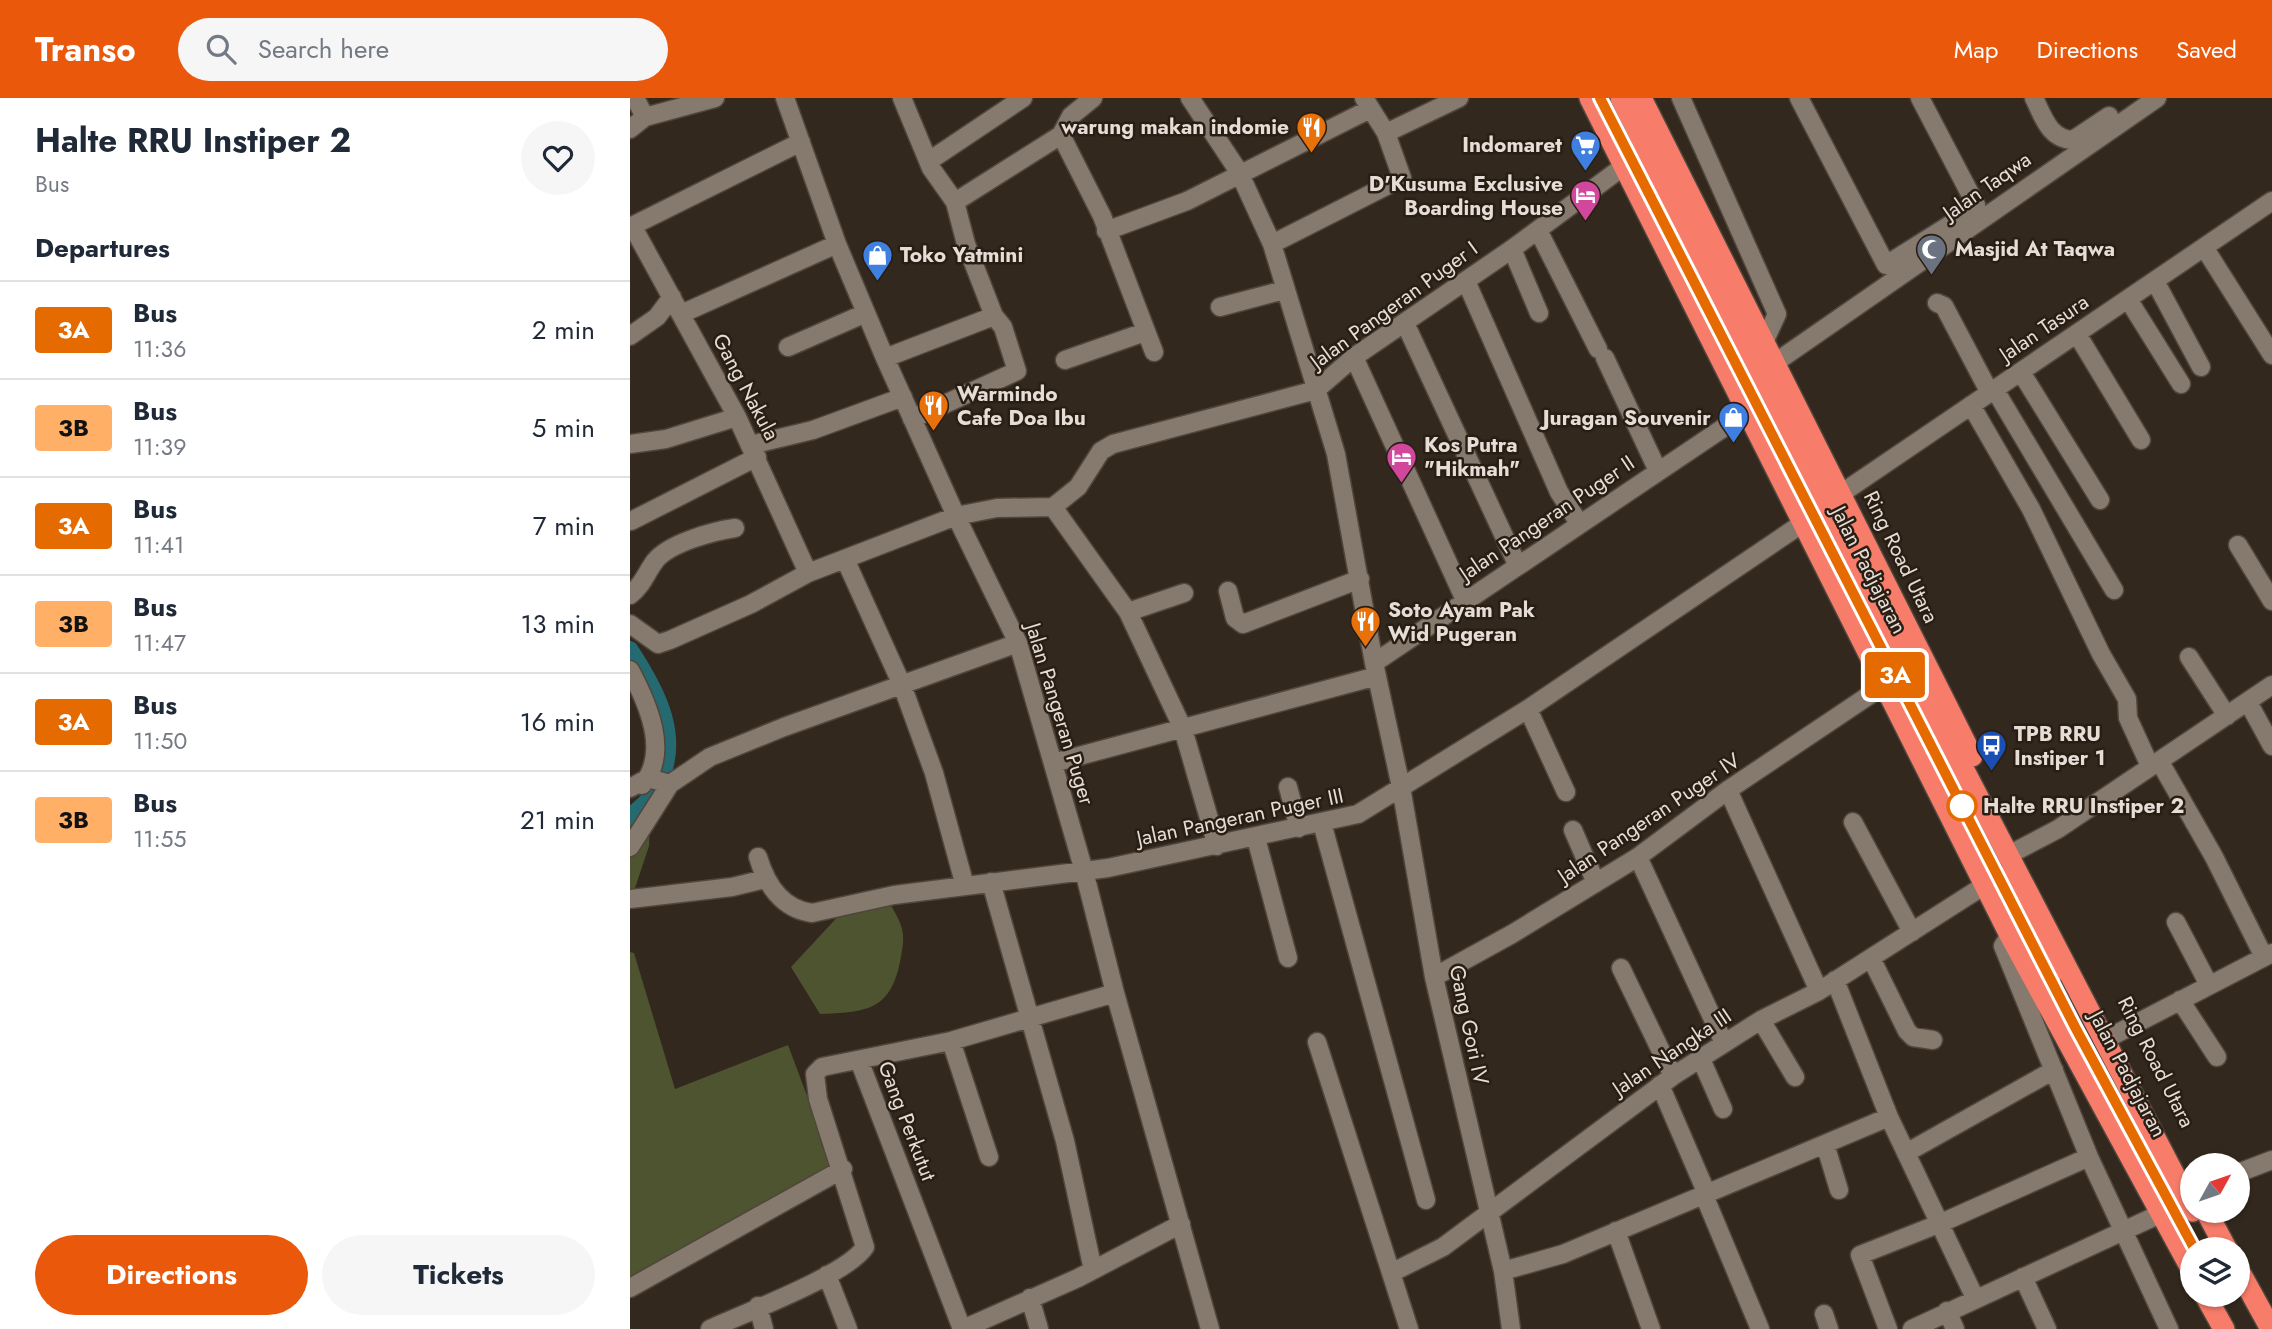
<!DOCTYPE html>
<html lang="en">
<head>
<meta charset="utf-8">
<style>
	:root { --surface:#fff; --page:#f6f6f7; --text:#1f2937; --muted:#747a83; --line:#e0e1e3; --accent:#ea580c }
	body { margin:0; font-family:Jost,sans-serif; background:var(--page); color:var(--text); height:100vh; display:flex; flex-direction:column; font-size:26px; white-space:nowrap }
	* { box-sizing:border-box; margin:0 }
	p { font-size:23px; color:var(--muted) }
	.icon { flex:none; width:38px; height:38px; fill:none; stroke:currentColor; stroke-width:2; stroke-linecap:round; stroke-linejoin:round }
	.map { position:relative; flex:1; overflow:hidden }
	.details { display:flex; flex-direction:column; background:var(--surface); width:630px }
	.details>* { flex:none }
	.badge { padding:0 14px; border-radius:5px; font-size:24px; line-height:46px }
	.needle { width:46px; rotate:50deg }
	.tools { position:absolute; left:1550px; top:1055px; display:grid; gap:14px }
	.tools a { display:grid; place-items:center; width:70px; height:70px; border-radius:50%; background:var(--surface); box-shadow:0 2px 5px #0004; font-size:35px }
	.map>.badge { position:absolute; translate:-50% -50%; box-shadow:0 0 0 4px #fff }
	h2 { padding:0 35px; font-size:26px; line-height:63px }
	.round { display:grid; place-items:center; flex:none; width:74px; height:74px; border-radius:37px; background:var(--page) }
	.head { display:flex; align-items:center; justify-content:space-between; height:119px; padding:0 35px }
	h1 { font-size:33px; font-weight:700; line-height:52px }
	.cta { display:flex; gap:14px; margin-top:auto; padding:14px 35px }
	.cta a { flex:1; height:80px; border-radius:42px; background:var(--accent); color:#fff; font-size:28px; font-weight:700; line-height:80px; text-align:center }
	.cta a+a { background:var(--page); color:var(--text) }
	ul { padding:0; list-style:none }
	li { display:flex; align-items:center; gap:21px; height:98px; padding:0 35px; border-top:2px solid var(--line) }
	li div { flex:1 }
	li b { display:block; font-size:26px }
	li em { font-style:normal }
	li .badge { min-width:77px; font-weight:700; text-align:center }
	header { display:flex; align-items:center; gap:42px; box-sizing:border-box; height:98px; padding:0 35px; background:var(--accent); color:#fff }
	header strong { font-size:33px }
	nav { display:flex; gap:38px; margin-inline-start:auto; font-size:24px }
	.search { width:490px; height:63px; background:var(--page); display:flex; align-items:center; gap:18px; box-sizing:border-box; padding:0 24px; border-radius:38px; color:var(--muted); font-size:26px }
	main { display:flex; flex:1; min-height:0 }
	.map>svg:first-child { display:block }
	.green { fill:#4e5330 }
	.lines { fill:none; stroke-linecap:round; stroke-linejoin:round }
	.canal { stroke:#266a71; stroke-width:16 }
	.minor-casing { stroke:#50463d; stroke-width:21 }
	.highway-casing { stroke:#50463d; stroke-width:24 }
	.minor { stroke:#86796d; stroke-width:18 }
	.highway { stroke:#f87c6a; stroke-width:21 }
	.line-casing { stroke:#fff; stroke-width:16 }
	.line { stroke:#e56a00; stroke-width:10 }
	.stop-dot { fill:#fff; stroke:#e56a00; stroke-width:3.5 }
	.labels { text-anchor:middle; stroke-width:5; stroke-linejoin:round; paint-order:stroke }
	.poi-label { font-size:21px; font-weight:bold; fill:#e5ddd6; stroke:#291e14; text-anchor:start }
	.street-label { font-size:21px; fill:#e5ddd6; stroke:#291e14 }
	.stop-label { font-size:21px; font-weight:bold; fill:#e5ddd6; stroke:#291e14; text-anchor:start }
</style>
</head>
<body>
<header>
<strong>Transo</strong>
<div class="search"><svg class="icon" aria-label="search" viewBox="0 0 24 24"><circle cx="10" cy="10" r="6"/><path d="M15 15l6 6"/></svg>Search here</div>
<nav><a>Map</a><a>Directions</a><a>Saved</a></nav>
</header>
<main>
<section class="details">
<div class="head"><div><h1>Halte RRU Instiper 2</h1><p>Bus</p></div><a class="round"><svg class="icon" aria-label="heart" viewBox="0 0 24 24"><path d="M12 20l-8-8c-3-5 5-10 8-4 3-6 11-1 8 4z"/></svg></a></div>
<h2>Departures</h2>
<ul>
<li><span class="badge" style="background:#e56a00;color:#fff">3A</span><div><b>Bus</b><p>11:36</p></div><em>2 min</em></li>
<li><span class="badge" style="background:#ffaf66;color:#111">3B</span><div><b>Bus</b><p>11:39</p></div><em>5 min</em></li>
<li><span class="badge" style="background:#e56a00;color:#fff">3A</span><div><b>Bus</b><p>11:41</p></div><em>7 min</em></li>
<li><span class="badge" style="background:#ffaf66;color:#111">3B</span><div><b>Bus</b><p>11:47</p></div><em>13 min</em></li>
<li><span class="badge" style="background:#e56a00;color:#fff">3A</span><div><b>Bus</b><p>11:50</p></div><em>16 min</em></li>
<li><span class="badge" style="background:#ffaf66;color:#111">3B</span><div><b>Bus</b><p>11:55</p></div><em>21 min</em></li>
</ul>
<div class="cta"><a>Directions</a><a>Tickets</a></div>
</section>
<div class="map">
<svg width="1642" height="1231" viewBox="0 0 1642 1231">
	<rect width="100%" height="100%" fill="#33281d"/>
	<path class="green" d="M21 703 19 748 0 805V724Z
		M259 804C274 830 276 834 270 864 260 914 234 914 190 916L161 869 213 813Z
		M0 854 4 855 45 991 158 947 203 1067 0 1183Z"/>
	<g class="lines">
		<path class="canal" d="M0 551C27 592 55 642 26 691 21 701 9 710 0 718"/>
		<defs>
			<path id="minor" d="M5 0 15 19
				M155 0 207 146 255 260 326 418 388 545 454 773 485 895 580 1231
				M560 0 609 74 642 146 706 356 744 565 771 689 804 879 873 1173 881 1231
				M1051 0 1147 216 1135 242
				M1169 0 1256 167 1345 111 1346 107 1290 0
				M1404 0C1413 18 1419 41 1443 42L1479 18
				M0 31 15 19 85 0
				M756 35 829 0
				M431 37 472 118 524 254
				M299 63 393 0
				M325 104 431 37 441 18 463 0
				M0 129 171 44
				M3 129 107 319 178 475
				M908 132 968 251
				M476 133 557 103 740 11
				M642 146 772 80 756 35 734 0
				M1574 149 1642 257
				M882 151 909 215
				M836 183 929 394 949 425
				M1525 183 1571 269
				M1498 201 1551 286
				M1307 205 1314 208 1360 295
				M590 209 654 192
				M51 216 207 146
				M775 225 887 466
				M1447 236 1511 342
				M0 238 27 219 42 199
				M158 249 236 215
				M724 259 835 502
				M255 260 364 218 336 146 325 104 301 70 272 0
				M975 260 1028 373
				M435 262 515 234
				M1146 264 1527 0
				M1391 274 1470 402
				M1365 292 1484 492
				M1341 307 1401 411 1471 556 1497 601 1498 620 1520 668
				M282 321 387 273 373 229 364 218
				M0 346 36 341 107 319
				M121 347 183 332 273 299
				M1212 395 1642 103
				M423 409 498 514 553 631 587 748
				M1 423 127 359
				M1608 447 1642 503
				M215 461 272 587 304 675 335 788
				M598 493 605 520 613 526 730 481
				M0 497C13 487 16 475 25 463 39 445 84 433 105 430
				M498 514 554 495
				M0 526 28 546 40 542 121 506 178 475 326 418 367 410 423 409 448 389 471 353 483 346 686 292 724 259 882 151 994 68
				M1559 559 1597 618
				M744 565 1117 314
				M0 572C18 606 40 655 12 687
				M1618 604 1642 648
				M898 611 936 694
				M1530 664 1584 759 1634 859
				M423 665 747 578
				M658 689 669 730
				M0 690 18 680 40 686 80 659 154 629 388 545
				M1098 692 1189 893
				M1223 724 1282 834
				M692 725 796 1102
				M943 732 966 785
				M626 740 658 860
				M0 749 40 686
				M1388 752 1428 731 1642 587
				M128 759C136 786 152 811 182 815L264 797 478 770 728 716 898 611 1173 425
				M1008 759 1094 945
				M361 784 435 1043 463 1172
				M0 801 102 789 135 781
				M1546 824 1579 887
				M1380 837 1373 848 1459 1059 1539 1231
				M1241 860 1277 933 1283 939 1303 942
				M991 870 1043 978
				M804 879 882 836 1008 759 1098 692 1253 588
				M1205 882 1259 1019 1345 1200
				M1550 902 1587 959
				M1131 922 1165 979
				M1484 937 1642 855
				M321 943 359 1059
				M687 944 779 1231
				M1071 961 1093 1011
				M229 962 332 1231
				M1030 987 1077 1096
				M1195 1046 1209 1092
				M1276 1055 1424 972
				M1608 1075 1642 1062
				M1074 1097 1130 1231
				M986 1133 1021 1231
				M873 1173 933 1156 1259 1019
				M763 1174 813 1149 1043 978 1131 922 1189 893 1355 787
				M197 1177 218 1231
				M1393 1179 1417 1231
				M0 1190 213 1071
				M400 1200 409 1231
				M128 1208 134 1231
				M1317 1213 1325 1231
				M1194 1216 1199 1231
				M80 1231C114 1215 217 1177 235 1149L188 1001 185 976 192 969 321 943 485 895
				M333 1231 448 1180 551 1126
				M1258 1231 1230 1157 1311 1125 1459 1059
				M1282 1231 1530 1116"/>
			<path id="highway" d="M960 0 1380 837 1563 1174
				M991 0 1163 343 1563 1113
				M1011 0 1342 658
				M1239 526 1292 631
				M1367 778 1420 880
				M1576 1113 1597 1152
				M1608 1171 1641 1231
				M1575 1197 1594 1231"/>
		</defs>
		<use href="#minor" class="minor-casing"/>
		<use href="#highway" class="highway-casing"/>
		<use href="#minor" class="minor"/>
		<use href="#highway" class="highway"/>
	</g>
	<g class="lines">
		<defs>
			<path id="line" d="M970 0 1445 929 1565 1152"/>
		</defs>
		<use href="#line" class="line-casing"/>
		<use href="#line" class="line"/>
	</g>
	<defs>
		<symbol id="restaurant-pin" viewBox="-11 -11 22 30"><path d="M0 17L-7.5 6A9.5 9.5 0 1 1 7.5 6Z" fill="#e8710a" stroke="#291e14"/><path d="M-5-6h1v4h1v-4h1v4h1v-4h1v5L-1.5 .5V6h-2V.5L-5-1ZM5-6V6H3V1.5H1.5Q1.5-4 5-6Z" fill="#fff"/></symbol>
		<symbol id="supermarket-pin" viewBox="-11 -11 22 30"><path d="M0 17L-7.5 6A9.5 9.5 0 1 1 7.5 6Z" fill="#3f7fe0" stroke="#291e14"/><path d="M-6-5.5h2.5l.6 2H6L4.5 2H-2.5L-4.4-4H-6ZM-1.5 3.2a1.3 1.3 0 1 0 .1 0ZM3 3.2a1.3 1.3 0 1 0 .1 0Z" fill="#fff"/></symbol>
		<symbol id="hotel-pin" viewBox="-11 -11 22 30"><path d="M0 17L-7.5 6A9.5 9.5 0 1 1 7.5 6Z" fill="#d1479c" stroke="#291e14"/><path d="M-6-4.5h1.5V1H6V5H4.5V3h-9V5H-6ZM-4 0a1.8 1.8 0 1 1 3.6 0ZM.5 0V-2.5h3Q6-2.5 6 0Z" fill="#fff"/></symbol>
		<symbol id="mosque-pin" viewBox="-11 -11 22 30"><path d="M0 17L-7.5 6A9.5 9.5 0 1 1 7.5 6Z" fill="#6b7280" stroke="#291e14"/><path d="M3.5-4.9A6 6 0 1 0 3.5 4.9A5 5 0 1 1 3.5-4.9Z" fill="#fff"/></symbol>
		<symbol id="shop-pin" viewBox="-11 -11 22 30"><path d="M0 17L-7.5 6A9.5 9.5 0 1 1 7.5 6Z" fill="#3f7fe0" stroke="#291e14"/><path d="M-5-2.5h2.3a2.7 3.5 0 0 1 5.4 0H5L5.5 6h-11ZM-1.5-2.5h3a1.5 2.3 0 0 0-3 0Z" fill="#fff"/></symbol>
		<symbol id="bus-pin" viewBox="-11 -11 22 30"><path d="M0 17L-7.5 6A9.5 9.5 0 1 1 7.5 6Z" fill="#1a4fb4" stroke="#291e14"/><path d="M-5-6H5V4H4V6H2V4H-2V6H-4V4H-5ZM-3.5-4V0h7V-4ZM-3.5 1.2v1.5H-2V1.2ZM2 1.2v1.5H3.5V1.2Z" fill="#fff"/></symbol>
	</defs>
	<g fill-rule="evenodd">
		<use href="#restaurant-pin" x="664" y="12" width="35" height="47"/>
		<use href="#supermarket-pin" x="938" y="30" width="35" height="47"/>
		<use href="#hotel-pin" x="938" y="80" width="35" height="47"/>
		<use href="#mosque-pin" x="1284" y="134" width="35" height="47"/>
		<use href="#shop-pin" x="230" y="140" width="35" height="47"/>
		<use href="#restaurant-pin" x="286" y="290" width="35" height="47"/>
		<use href="#shop-pin" x="1086" y="302" width="35" height="47"/>
		<use href="#hotel-pin" x="754" y="342" width="35" height="47"/>
		<use href="#restaurant-pin" x="718" y="506" width="35" height="47"/>
		<use href="#bus-pin" x="1344" y="630" width="35" height="47"/>
	</g>
	<circle class="stop-dot" cx="1332" cy="708" r="14"/>
	<g class="labels">
		<g class="poi-label">
			<text x="659" y="36" text-anchor="end">warung makan indomie</text>
			<text x="932" y="54" text-anchor="end">Indomaret</text>
			<text x="933" y="93" text-anchor="end">D'Kusuma Exclusive<tspan x="933" dy="24">Boarding House</tspan></text>
			<text x="1325" y="158">Masjid At Taqwa</text>
			<text x="270" y="164">Toko Yatmini</text>
			<text x="327" y="303">Warmindo<tspan x="327" dy="24">Cafe Doa Ibu</tspan></text>
			<text x="1081" y="327" text-anchor="end">Juragan Souvenir</text>
			<text x="794" y="354">Kos Putra<tspan x="794" dy="24">"Hikmah"</tspan></text>
			<text x="758" y="519">Soto Ayam Pak<tspan x="758" dy="24">Wid Pugeran</tspan></text>
			<text x="1384" y="643">TPB RRU<tspan x="1384" dy="24">Instiper 1</tspan></text>
		</g>
		<g class="street-label">
			<text transform="translate(1357 88) rotate(-35)" y="7">Jalan Taqwa</text>
			<text transform="translate(764 207) rotate(-36)" y="7">Jalan Pangeran Puger I</text>
			<text transform="translate(1414 230) rotate(-34)" y="7">Jalan Tasura</text>
			<text transform="translate(116 289) rotate(62)" y="7">Gang Nakula</text>
			<text transform="translate(917 420) rotate(-34)" y="7">Jalan Pangeran Puger II</text>
			<text transform="translate(1271 459) rotate(64)" y="7">Ring Road Utara</text>
			<text transform="translate(1239 472) rotate(63)" y="7">Jalan Padjajaran</text>
			<text transform="translate(430 616) rotate(73)" y="7">Jalan Pangeran Puger</text>
			<text transform="translate(610 719) rotate(-12)" y="7">Jalan Pangeran Puger III</text>
			<text transform="translate(1019 720) rotate(-34)" y="7">Jalan Pangeran Puger IV</text>
			<text transform="translate(839 927) rotate(78)" y="7">Gang Gori IV</text>
			<text transform="translate(1042 954) rotate(-34)" y="7">Jalan Nangka III</text>
			<text transform="translate(1526 964) rotate(63)" y="7">Ring Road Utara</text>
			<text transform="translate(1498 976) rotate(62)" y="7">Jalan Padjajaran</text>
			<text transform="translate(277 1023) rotate(69)" y="7">Gang Perkutut</text>
		</g>
		<g class="stop-label">
			<text x="1353" y="715">Halte RRU Instiper 2</text>
		</g>
	</g>
</svg>
<div class="tools">
<a><svg class="needle" viewBox="-14 -14 28 28"><path d="M0-13l5 13h-10z" fill="#e53935"/><path d="M0 13l5-13h-10z" fill="#747a83"/></svg></a>
<a><svg class="icon" aria-label="layers" viewBox="0 0 24 24"><path d="M12 4l9 5-9 5-9-5zM3 14l9 5 9-5"/></svg></a>
</div>
<b class="badge" style="left:1265px;top:577px;background:#e56a00;color:#fff">3A</b>
</div>
</main>
</body>
</html>
